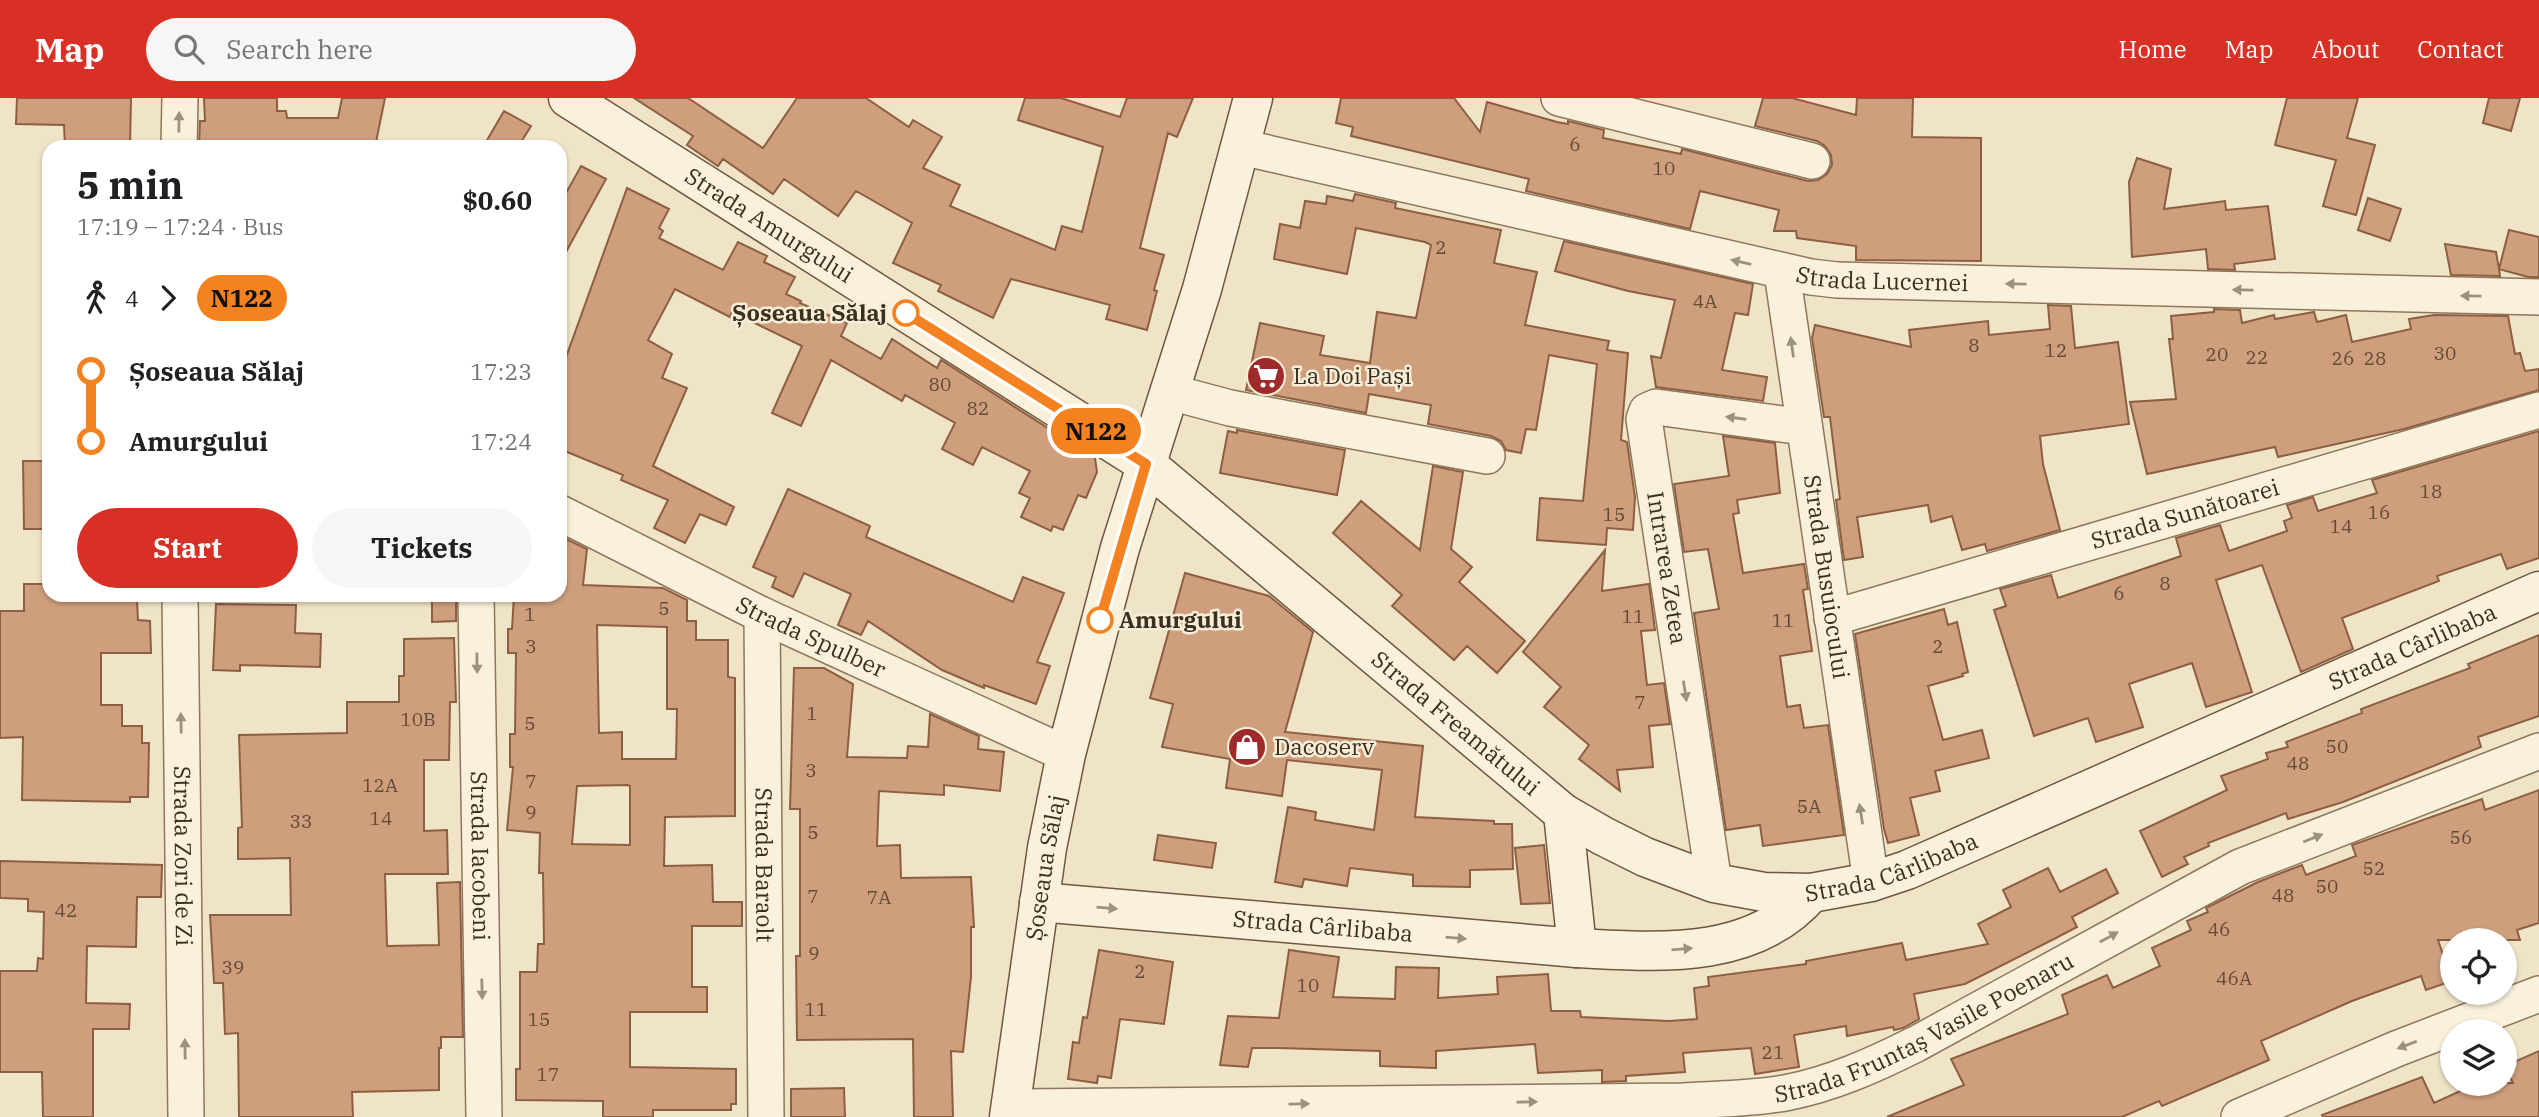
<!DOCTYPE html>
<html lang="en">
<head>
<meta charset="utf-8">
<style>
	:root { --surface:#fff; --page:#f6f6f6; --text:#202124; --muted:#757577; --accent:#d93025 }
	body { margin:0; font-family:"IBM Plex Serif",serif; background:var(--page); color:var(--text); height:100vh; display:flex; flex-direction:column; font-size:26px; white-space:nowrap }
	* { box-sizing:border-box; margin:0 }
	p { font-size:23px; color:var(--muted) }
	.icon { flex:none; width:38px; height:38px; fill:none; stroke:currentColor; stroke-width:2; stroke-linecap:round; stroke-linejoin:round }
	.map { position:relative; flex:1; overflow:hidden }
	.side { position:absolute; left:42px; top:42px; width:525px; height:462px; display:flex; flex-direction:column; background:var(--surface); border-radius:21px; box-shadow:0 2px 5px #0004 }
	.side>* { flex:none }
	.badge { padding:0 14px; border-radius:23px; font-size:24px; line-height:46px }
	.buttons { position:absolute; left:2440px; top:830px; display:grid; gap:14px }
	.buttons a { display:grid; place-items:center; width:77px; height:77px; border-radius:50%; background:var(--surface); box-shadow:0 2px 5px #0004; font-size:35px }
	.map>.badge { position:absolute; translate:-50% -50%; box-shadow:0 0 0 4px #fff }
	.legs { display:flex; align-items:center; gap:10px; height:77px; padding:0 35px; font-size:23px }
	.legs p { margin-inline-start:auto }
	.head { display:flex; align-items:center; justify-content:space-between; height:119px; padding:0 35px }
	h1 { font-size:38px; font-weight:700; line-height:52px }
	.cta { display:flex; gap:14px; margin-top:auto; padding:14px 35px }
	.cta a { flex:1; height:80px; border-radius:42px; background:var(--accent); color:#fff; font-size:28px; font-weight:700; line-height:80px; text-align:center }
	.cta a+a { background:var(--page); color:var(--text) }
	ul { padding:0 35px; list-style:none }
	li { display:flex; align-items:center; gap:24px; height:70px; font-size:26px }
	li i { display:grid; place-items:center; width:10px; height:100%; margin:0 9px; background:currentColor }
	li i::after { content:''; width:18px; height:18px; margin:-9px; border:5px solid; border-radius:50%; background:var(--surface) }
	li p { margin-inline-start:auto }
	li:first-child i { background:linear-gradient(#0000 50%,currentColor 0) }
	li:last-child i { background:linear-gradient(currentColor 50%,#0000 0) }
	header { display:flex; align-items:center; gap:42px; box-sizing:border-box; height:98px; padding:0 35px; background:var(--accent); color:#fff }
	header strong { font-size:33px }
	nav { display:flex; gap:38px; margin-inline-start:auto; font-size:24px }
	.search { width:490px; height:63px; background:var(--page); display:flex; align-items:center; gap:18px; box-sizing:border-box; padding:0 24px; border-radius:38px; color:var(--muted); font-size:26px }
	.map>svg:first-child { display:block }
	.building { fill:#cf9f7d; stroke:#8d5f41; stroke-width:2; fill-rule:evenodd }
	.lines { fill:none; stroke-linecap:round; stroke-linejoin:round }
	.street-casing { stroke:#8d765c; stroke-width:38 }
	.secondary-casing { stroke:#6f573f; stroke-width:41 }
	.street { stroke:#faf1dc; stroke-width:35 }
	.secondary { stroke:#faf1dc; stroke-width:38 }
	.oneway { fill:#9c907e }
	.line-1-casing { stroke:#fff; stroke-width:16 }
	.line-1 { stroke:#f58220; stroke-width:10 }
	.stop-1-dot { fill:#fff; stroke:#f58220; stroke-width:3.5 }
	.labels { text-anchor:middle; stroke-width:5; stroke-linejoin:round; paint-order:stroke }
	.number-label { font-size:19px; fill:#624a37 }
	.street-label { font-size:23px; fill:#3d2e20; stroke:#f7eed8 }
	.stop-label { font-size:23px; font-weight:bold; fill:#3d2e20; stroke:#f7eed8; text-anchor:end }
	.poi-label { font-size:23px; fill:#3d2e20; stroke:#f7eed8; text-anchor:start }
</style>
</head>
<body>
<header>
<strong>Map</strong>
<div class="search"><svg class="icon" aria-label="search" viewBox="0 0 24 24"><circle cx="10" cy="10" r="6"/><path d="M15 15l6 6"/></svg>Search here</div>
<nav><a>Home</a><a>Map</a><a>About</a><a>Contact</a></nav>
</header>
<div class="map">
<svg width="2539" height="1019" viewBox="0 0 2539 1019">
	<rect width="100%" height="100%" fill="#f0e4c8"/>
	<path class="building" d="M17 0H131L130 49H65L64 27 16 26Z
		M204 0H277V13H286L287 20H338L342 0H385L375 49H199L200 23H205Z
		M634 0H688L763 50 797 0H866L909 29 913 22 942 39 923 70 960 87 950 108 1055 152 1062 128 1082 134 1103 49 1018 22 1025 0H1061L1120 19 1127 0H1193L1177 39 1168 35 1140 150 1164 157 1154 192 1157 193 1147 232 1106 221 1110 207 1011 181 993 220 938 193 941 187 893 165 912 125 856 93 838 118 784 81 773 96 723 61 718 68 687 47 693 38Z
		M1341 0H1454L1480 34 1487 4 1557 24 1568 26V23L1604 32 1603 40 1681 56 1682 51 1808 83 1818 82 1827 76 1832 67 1831 57 1825 48 1817 43 1755 28 1763 0H1792L1856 17 1857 0H1913L1912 39 1981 40V163L1856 162V148L1797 140 1796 133H1774L1779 112 1700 93 1690 131 1526 93 1529 81 1351 38 1353 29 1336 25Z
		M2287 0H2358L2347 40 2375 47 2356 117 2323 108 2336 62 2275 47Z
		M2489 0H2520L2511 33 2483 25Z
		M504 13 531 28 518 49H483Z
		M2137 60 2171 71 2164 111 2225 103 2226 112 2268 108 2275 161 2234 166 2235 172 2208 171 2206 151 2132 159 2129 84Z
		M581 68 606 81 560 165V106Z
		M627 90 669 111 659 130 663 133 659 140 723 172 738 144 767 158 764 164 795 179 786 196 801 203 800 205 847 225 841 238 881 261 892 241 937 270 941 262 1095 360 1097 374 1086 400 1078 397 1063 432 1053 428 1051 433 1021 419 1030 400 1019 395 1030 373 982 349 973 367 942 351 955 325 905 297 902 303 831 262 801 328 772 315 802 248 732 214 730 219 675 191 648 242 672 256 662 280 687 290 653 368 734 409 726 427 700 416 685 445 654 430 668 402 621 382 623 377 560 351V276Z
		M1355 96 1396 105 1395 110 1501 132 1494 165 1537 174 1525 227 1609 243 1607 252 1628 255 1621 342 1627 344 1635 399 1633 432 1607 430 1606 447 1537 442 1540 400 1583 403 1597 266 1549 257 1536 332 1526 331 1521 355 1506 352 1501 343 1491 338 1428 326 1431 307 1369 296 1366 315 1246 292 1260 225 1324 238 1320 257 1370 265 1377 214 1416 220 1431 147 1425 144 1356 130 1347 176 1274 161 1280 126 1300 130 1305 103 1326 106 1327 98 1353 103Z
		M2368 100 2401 111 2390 143 2358 132Z
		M2509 132 2539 139V179H2528L2499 171 2500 178 2451 177 2445 146 2496 154 2499 171Z
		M1564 143 1753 186 1748 217 1735 215 1722 272 1767 279 1763 303 1656 289 1651 258 1661 260 1675 202 1628 193 1555 173Z
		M2048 207 2071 208 2075 250 2118 244 2129 326 2040 338 2043 366 2060 432 1987 453 1985 446 1962 452 1952 418 1931 424 1928 407 1857 419 1863 459 1844 462 1836 402 1840 401 1830 319H1824L1812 240 1815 227 1911 249 1909 232 1988 223 1989 237 2050 231Z
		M2214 211 2240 212 2242 225 2274 217 2275 221 2314 214 2317 224 2346 217 2352 244 2411 231 2409 221 2434 217 2508 218 2515 256 2520 255 2525 273 2539 271V292L2404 331 2278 359 2275 349 2147 376 2130 304 2176 301 2169 241H2173L2171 218 2214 214Z
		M1237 332 1345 352 1337 397 1220 375 1228 333 1237 335Z
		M2539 333V460L2507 471 2501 456 2437 478 2439 483 2342 520 2353 551 2301 574 2262 467 2216 482 2252 594 2206 609 2192 565 2129 586 2143 629 2096 644 2088 620 2034 638 1994 512 2006 508 2000 491 2051 477 2058 500 2181 458 2176 440 2220 427 2229 453 2287 433 2284 423 2292 420 2287 407 2313 399 2318 413 2377 395 2372 382Z
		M1723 338 1775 345 1780 395 1737 402 1739 415 1733 416 1743 475 1804 466 1808 491 1803 492 1812 553 1780 558 1787 609 1800 607 1804 630 1828 627 1844 737 1763 748 1760 727 1726 732 1694 515 1719 511 1708 451 1684 454 1674 386 1729 378Z
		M23 363H49V431H24Z
		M1433 368 1463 374 1451 451 1472 469 1459 484 1525 543 1497 575 1467 548 1454 562 1392 508 1402 497 1333 435 1361 403 1420 452Z
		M788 391 870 428 866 439 1013 504 1023 479 1064 495 1037 564 1050 568 1036 606 984 587V590L942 572 868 523 861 537 838 527 851 496 804 475 793 499 772 489 776 479 753 469Z
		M560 438 587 451 583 487 663 490 687 502V523H696V542H728V579L735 580V718L665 719 664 768 712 767 713 804H742V828H692V889H707V914H630V969L736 971V1006H731V1012H653V1019H603V1003L516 1002V971H520V874H537L538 846H544L543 775H539L540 735 507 732 513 669H510V636H515L516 555H508V531H512L514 497H560ZM597 527 667 529V611H677L676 661H622V634L599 635ZM627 687 630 688V747L572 746 577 688Z
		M1605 452 1602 493 1649 486 1655 532 1641 533 1647 587 1664 585 1670 626 1649 628 1653 669 1617 672 1620 693 1579 661 1589 647 1544 609 1561 589 1523 554Z
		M1185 475 1269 498 1313 534 1285 634 1423 648 1415 719 1494 723V726H1512L1513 771 1470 772V789L1413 788V777L1350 770 1347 788 1304 781 1302 789 1275 784 1288 709 1316 714 1315 722 1374 732 1382 672 1287 662 1282 698 1226 690 1230 661 1162 649 1173 606 1150 600Z
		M24 486H49V497H73V501L137 503 138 522 150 523 151 555H101V607H122V628H142V645H149L148 699H130V704L22 702 23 639 0 640V513H24Z
		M432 497H456V523L432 524Z
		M216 506 296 507 295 535 321 536 320 569 240 567V573L213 572Z
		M1944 511 1948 527 1957 524 1968 574 1962 576 1963 578 1928 588 1943 642 1982 632 1989 660 1935 673 1940 693 1910 700 1919 737 1888 745 1884 731 1855 536Z
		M2539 537V618L2478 639 2481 649 2343 704 2288 721 2286 715 2208 745 2209 748 2184 759 2188 766 2162 779 2140 733 2227 692 2221 678 2268 661 2266 655 2288 649 2286 644 2362 615 2361 611 2470 570 2468 566Z
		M454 540 456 604H450L449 662H424V733L447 732 448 776H385L387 848 439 847 437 785 460 784 463 939H441V950H439V992L352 994 353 1019H239L238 935 225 936 223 885H214L210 817H291L290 760 238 761V730L242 729 239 637 347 635V604H399V578H404V541Z
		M794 570H824L853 586 847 659 907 660 908 648 928 649 930 616 979 638 978 651 1004 654 1000 693 944 687V697L879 693 877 748 900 747 901 780 971 779 974 829H971V879L963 954 951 953 953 1019H914L913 941 797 942 796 858H800V711H790Z
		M2539 692V825L2517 832 2520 842H2438L2452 883 2426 892 2421 878 2352 903 2261 943 2269 962 2162 1008 2159 1003 2122 1019H1887L1964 987 1951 961 2068 916 2062 897 2107 877 2113 890 2160 868 2152 850 2191 832 2187 823 2208 814 2206 810 2258 784 2302 767 2306 777 2356 758 2352 747 2482 701 2485 712Z
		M1158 737 1216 745 1212 770 1154 762Z
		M1544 747 1550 805 1521 806 1515 750Z
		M0 763 162 767 161 799H137L136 849 87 848 86 905 130 906 129 931H93V1019H43L42 974H0V873H37L38 860 43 861 44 814 28 813V801L0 800Z
		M2048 770 2060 794 2106 771 2118 795 2072 819 2077 829 2054 841 1965 886 1914 896 1919 921 1903 930 1894 932 1893 929 1847 938 1846 928 1794 937 1799 969 1755 976 1751 950 1683 955 1685 974 1626 978V983L1602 984V972L1538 975 1535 946 1436 953V970L1380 968V953L1278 950H1252L1248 969 1220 967 1228 918 1279 920 1289 852 1339 859 1333 899 1395 901 1396 869 1439 870 1438 900 1498 896 1497 879 1548 876 1551 913H1580L1581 919 1669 923 1697 921 1694 890 1709 888 1708 879 1806 866V863L1902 845 1906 862 1988 846 1978 826 2011 809 2003 792Z
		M1099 852 1173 864 1164 926 1120 921 1111 980 1098 978 1097 985 1068 981 1073 944 1079 945 1083 919 1087 920Z
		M2539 953V1019H2323L2322 1017 2422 979 2434 1005 2478 985H2513L2505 968Z
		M844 990 845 1019H791V991Z"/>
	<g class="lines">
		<defs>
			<g id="street">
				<path d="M1559 0 1812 63"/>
				<path d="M179 49 180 0"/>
				<path id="s1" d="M1241 49 1811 179 1837 182 2539 199"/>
				<path id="s2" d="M1782 174 1871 784"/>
				<path d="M1170 294 1230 310 1487 358"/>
				<path id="s3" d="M560 415 762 517 1066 656"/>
				<path id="s4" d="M180 497 186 1019"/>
				<path id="s5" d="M476 497 484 1019"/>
				<path id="s6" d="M762 517 766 1019"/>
				<path id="s7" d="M1832 520 2539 312"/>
				<path d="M1714 785 1644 321 1647 313 1656 309 1804 329"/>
				<path id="s8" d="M1011 1009 1683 1003C1717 1001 1752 1001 1785 995 1832 986 1874 967 1916 946L2240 769 2539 653"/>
				<path d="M2239 1019 2396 951 2539 896"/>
			</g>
			<g id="secondary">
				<path id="s9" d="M568 0 1146 366 1563 715 1603 738 1645 759 1714 785 1764 794 1811 795 1871 784 1907 772 2539 493"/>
				<path d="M1563 715 1577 850"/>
				<path id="s10" d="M1039 804 1577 850C1658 854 1753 863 1811 795"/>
				<path id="s11" d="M1009 1019 1047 750 1066 656 1120 450 1202 191 1253 0"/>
			</g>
		</defs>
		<use href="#street" class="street-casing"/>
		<use href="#secondary" class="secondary-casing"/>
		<use href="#street" class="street"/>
		<use href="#secondary" class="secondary"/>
	</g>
	<defs><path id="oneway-solid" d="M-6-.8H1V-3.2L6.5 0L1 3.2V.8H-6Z" transform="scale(1.75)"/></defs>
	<g class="oneway">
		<use href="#oneway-solid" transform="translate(179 24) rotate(-89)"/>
		<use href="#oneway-solid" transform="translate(1741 164) rotate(-167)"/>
		<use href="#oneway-solid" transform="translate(2016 186) rotate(-179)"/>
		<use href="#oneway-solid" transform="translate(2243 192) rotate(-179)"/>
		<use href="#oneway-solid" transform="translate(2471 198) rotate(-179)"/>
		<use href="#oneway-solid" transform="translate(1792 249) rotate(-98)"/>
		<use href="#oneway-solid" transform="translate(1736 320) rotate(-172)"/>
		<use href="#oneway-solid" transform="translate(477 565) rotate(89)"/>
		<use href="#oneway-solid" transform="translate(1685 593) rotate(81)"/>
		<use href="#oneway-solid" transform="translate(181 625) rotate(-91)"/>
		<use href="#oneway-solid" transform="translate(1861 716) rotate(-99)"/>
		<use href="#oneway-solid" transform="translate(2313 740) rotate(-22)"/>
		<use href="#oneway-solid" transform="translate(1107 810) rotate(5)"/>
		<use href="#oneway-solid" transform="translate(2109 839) rotate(-29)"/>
		<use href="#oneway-solid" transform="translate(1456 840) rotate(5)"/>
		<use href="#oneway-solid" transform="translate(1682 851) rotate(-5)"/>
		<use href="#oneway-solid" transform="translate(482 891) rotate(89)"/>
		<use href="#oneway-solid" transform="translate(2407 947) rotate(159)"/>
		<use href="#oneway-solid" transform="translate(185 951) rotate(-91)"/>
		<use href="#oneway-solid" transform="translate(1527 1004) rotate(-1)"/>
		<use href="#oneway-solid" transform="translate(1299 1006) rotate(-1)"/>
	</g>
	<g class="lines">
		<defs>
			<path id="line-1" d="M906 215 1146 366 1100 522"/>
		</defs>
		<use href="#line-1" class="line-1-casing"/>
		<use href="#line-1" class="line-1"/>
	</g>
	<defs>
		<symbol id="supermarket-disc" viewBox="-11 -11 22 22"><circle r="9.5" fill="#9e2a2b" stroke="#f7eed8"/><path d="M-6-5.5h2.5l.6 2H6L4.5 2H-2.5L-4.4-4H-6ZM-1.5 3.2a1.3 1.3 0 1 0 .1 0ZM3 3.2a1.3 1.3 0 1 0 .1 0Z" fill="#fff"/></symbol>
		<symbol id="shop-disc" viewBox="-11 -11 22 22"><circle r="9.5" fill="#9e2a2b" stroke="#f7eed8"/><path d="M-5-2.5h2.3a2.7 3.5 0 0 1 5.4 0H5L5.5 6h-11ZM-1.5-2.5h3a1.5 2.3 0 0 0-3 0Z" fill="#fff"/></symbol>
	</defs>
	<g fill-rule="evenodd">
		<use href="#supermarket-disc" x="1244" y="256" width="44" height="44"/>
		<use href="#shop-disc" x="1225" y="627" width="44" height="44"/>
	</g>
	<g class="stop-1-dot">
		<circle cx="906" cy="215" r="12"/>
		<circle cx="1100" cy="522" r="12"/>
	</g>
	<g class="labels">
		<g class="number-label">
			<text x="1575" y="53">6</text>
			<text x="1664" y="77">10</text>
			<text x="1441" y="156">2</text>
			<text x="1705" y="210">4A</text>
			<text x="1974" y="254">8</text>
			<text x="2056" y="259">12</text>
			<text x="2445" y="262">30</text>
			<text x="2217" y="263">20</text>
			<text x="2257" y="266">22</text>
			<text x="2343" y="267">26</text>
			<text x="2375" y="267">28</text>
			<text x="940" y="293">80</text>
			<text x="978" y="317">82</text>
			<text x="2431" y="400">18</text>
			<text x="2379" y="421">16</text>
			<text x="1614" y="423">15</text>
			<text x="2341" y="435">14</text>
			<text x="2165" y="492">8</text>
			<text x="2119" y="502">6</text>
			<text x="664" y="517">5</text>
			<text x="530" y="523">1</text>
			<text x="1633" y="525">11</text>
			<text x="1783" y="529">11</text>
			<text x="531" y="555">3</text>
			<text x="1938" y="555">2</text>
			<text x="1640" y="611">7</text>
			<text x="812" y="622">1</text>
			<text x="418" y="628">10B</text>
			<text x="530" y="632">5</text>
			<text x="2337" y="655">50</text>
			<text x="2298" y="672">48</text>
			<text x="811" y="679">3</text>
			<text x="531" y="690">7</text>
			<text x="380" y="694">12A</text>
			<text x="1809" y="715">5A</text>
			<text x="531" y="721">9</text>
			<text x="381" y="727">14</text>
			<text x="301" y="730">33</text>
			<text x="813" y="741">5</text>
			<text x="2461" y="746">56</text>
			<text x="2374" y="777">52</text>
			<text x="2327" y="795">50</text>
			<text x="2283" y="804">48</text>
			<text x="813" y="805">7</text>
			<text x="879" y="806">7A</text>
			<text x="66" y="819">42</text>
			<text x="2219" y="838">46</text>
			<text x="814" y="862">9</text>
			<text x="233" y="876">39</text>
			<text x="1140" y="880">2</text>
			<text x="2234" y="887">46A</text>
			<text x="1308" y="894">10</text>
			<text x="816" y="918">11</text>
			<text x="539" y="928">15</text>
			<text x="1773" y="961">21</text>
			<text x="548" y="983">17</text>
		</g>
		<g class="street-label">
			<text dy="8" stroke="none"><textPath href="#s9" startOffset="238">Strada Amurgului</textPath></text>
			<text dy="8" stroke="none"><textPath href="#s1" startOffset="656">Strada Lucernei</textPath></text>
			<text dy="8" stroke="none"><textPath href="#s7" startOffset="368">Strada Sunătoarei</textPath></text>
			<text transform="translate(1667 470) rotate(81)" y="8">Intrarea Zetea</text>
			<text dy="8" stroke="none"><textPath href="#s2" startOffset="308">Strada Busuiocului</textPath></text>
			<text dy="8" stroke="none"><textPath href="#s3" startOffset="280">Strada Spulber</textPath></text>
			<text dy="8" stroke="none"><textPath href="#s9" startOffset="2144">Strada Cârlibaba</textPath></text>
			<text dy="8" stroke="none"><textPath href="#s9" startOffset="1088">Strada Freamătului</textPath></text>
			<text dy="8" stroke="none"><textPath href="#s4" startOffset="261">Strada Zori de Zi</textPath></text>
			<text dy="8" stroke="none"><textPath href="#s5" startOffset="261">Strada Iacobeni</textPath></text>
			<text dy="8" stroke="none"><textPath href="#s6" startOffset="250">Strada Baraolt</textPath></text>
			<text dy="8" stroke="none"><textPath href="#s11" startOffset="252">Șoseaua Sălaj</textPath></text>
			<text dy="8" stroke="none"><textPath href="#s9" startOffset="1577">Strada Cârlibaba</textPath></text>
			<text dy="8" stroke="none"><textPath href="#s10" startOffset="285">Strada Cârlibaba</textPath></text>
			<text dy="8" stroke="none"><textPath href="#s8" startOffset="928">Strada Fruntaș Vasile Poenaru</textPath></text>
		</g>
		<g class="stop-label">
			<text x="887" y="223">Șoseaua Sălaj</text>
			<text x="1119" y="530" text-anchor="start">Amurgului</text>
		</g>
		<g class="poi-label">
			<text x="1293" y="286">La Doi Pași</text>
			<text x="1274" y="657">Dacoserv</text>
		</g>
	</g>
</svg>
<div class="buttons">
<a><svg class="icon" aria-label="locate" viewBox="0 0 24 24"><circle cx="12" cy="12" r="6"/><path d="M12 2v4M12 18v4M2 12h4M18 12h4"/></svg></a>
<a><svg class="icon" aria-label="layers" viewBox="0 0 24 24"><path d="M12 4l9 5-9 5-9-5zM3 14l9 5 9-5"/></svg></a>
</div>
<b class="badge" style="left:1096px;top:333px;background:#f58220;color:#111">N122</b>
<section class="side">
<div class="head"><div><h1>5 min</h1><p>17:19 – 17:24 · Bus</p></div><b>$0.60</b></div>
<div class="legs"><svg class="icon" aria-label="walk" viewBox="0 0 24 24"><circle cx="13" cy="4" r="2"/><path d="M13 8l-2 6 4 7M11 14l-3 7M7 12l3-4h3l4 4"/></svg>4<svg class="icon" aria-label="forward" viewBox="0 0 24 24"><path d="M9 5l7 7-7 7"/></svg><b class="badge" style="background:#f58220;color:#111">N122</b></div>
<ul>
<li><i style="color:#f58220"></i><b>Șoseaua Sălaj</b><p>17:23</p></li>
<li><i style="color:#f58220"></i><b>Amurgului</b><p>17:24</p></li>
</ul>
<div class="cta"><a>Start</a><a>Tickets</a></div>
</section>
</div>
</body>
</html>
